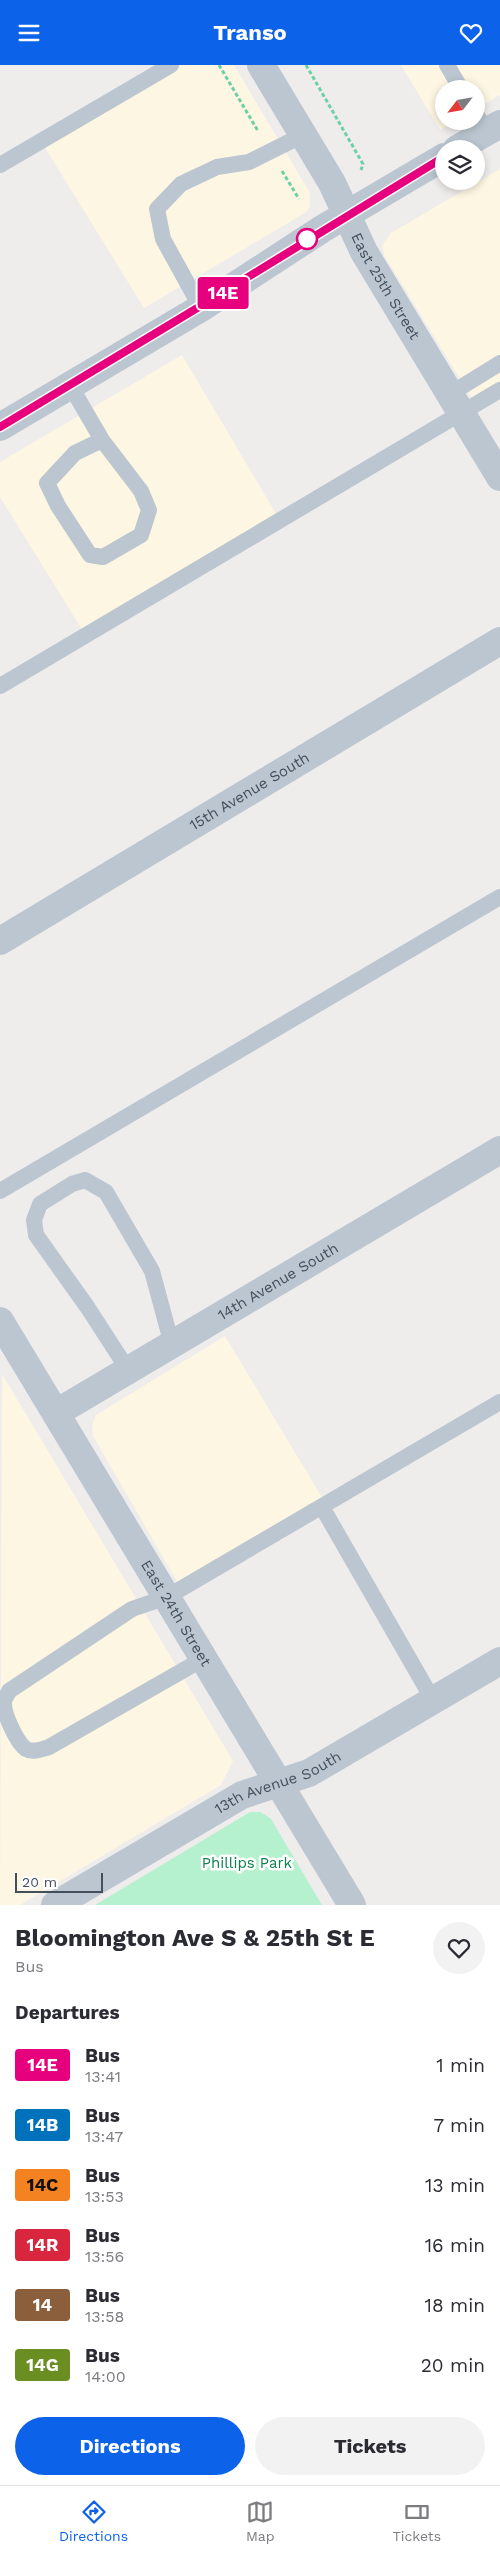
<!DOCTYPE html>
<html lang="en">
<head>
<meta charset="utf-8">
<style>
	:root { --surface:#fff; --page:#f2f2f3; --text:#2b2b33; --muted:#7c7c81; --line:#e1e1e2; --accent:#0c63e9 }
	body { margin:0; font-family:"Work Sans",sans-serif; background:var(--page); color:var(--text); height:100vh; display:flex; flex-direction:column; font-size:19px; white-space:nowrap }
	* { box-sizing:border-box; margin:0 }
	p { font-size:16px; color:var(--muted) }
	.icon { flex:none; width:28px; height:28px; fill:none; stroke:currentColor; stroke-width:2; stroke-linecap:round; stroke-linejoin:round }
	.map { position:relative; height:1840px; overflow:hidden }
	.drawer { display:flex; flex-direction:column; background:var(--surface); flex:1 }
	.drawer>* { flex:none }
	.badge { padding:0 10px; border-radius:4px; font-size:18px; line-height:32px }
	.needle { width:32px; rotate:239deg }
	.tools { position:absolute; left:435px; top:15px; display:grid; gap:10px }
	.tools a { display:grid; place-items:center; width:50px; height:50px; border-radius:50%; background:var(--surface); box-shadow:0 2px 8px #0003; font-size:25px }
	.scale { position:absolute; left:15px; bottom:12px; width:88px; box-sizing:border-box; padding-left:5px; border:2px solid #434f5b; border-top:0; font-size:14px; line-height:18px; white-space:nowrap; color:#434f5b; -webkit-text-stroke:4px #fff; paint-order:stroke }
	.map>.badge { position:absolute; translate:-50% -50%; box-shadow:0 0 0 2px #fff }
	h2 { padding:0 15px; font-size:19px; line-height:45px }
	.round { display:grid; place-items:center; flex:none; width:52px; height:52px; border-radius:26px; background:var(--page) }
	.overview { display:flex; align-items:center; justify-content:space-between; height:85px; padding:0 15px }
	h1 { font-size:24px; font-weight:700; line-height:38px }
	.button { display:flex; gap:10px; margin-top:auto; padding:10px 15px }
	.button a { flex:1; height:58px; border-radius:30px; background:var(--accent); color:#fff; font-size:20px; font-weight:700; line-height:58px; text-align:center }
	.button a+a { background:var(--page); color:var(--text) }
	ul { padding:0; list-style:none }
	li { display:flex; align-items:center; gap:15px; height:60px; padding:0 15px }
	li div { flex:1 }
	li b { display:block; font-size:19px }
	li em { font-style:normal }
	li .badge { min-width:55px; font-weight:700; text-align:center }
	header { display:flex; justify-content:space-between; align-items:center; height:65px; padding:0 15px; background:var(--accent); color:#fff; font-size:22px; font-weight:700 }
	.tabs { display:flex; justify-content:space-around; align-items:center; height:70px; border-top:1px solid var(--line); background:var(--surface); font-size:14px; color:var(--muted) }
	.tabs a { display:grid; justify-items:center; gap:2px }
	.tabs .selected { color:var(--accent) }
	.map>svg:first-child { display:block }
	.commercial { fill:#fdf6e2 }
	.green { fill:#b6f1cf }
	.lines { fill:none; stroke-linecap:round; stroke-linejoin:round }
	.path { stroke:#6cd1a4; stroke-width:3; stroke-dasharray:4 2.5; stroke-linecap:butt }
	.service { stroke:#bbc6d0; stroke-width:16 }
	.minor { stroke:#bbc6d0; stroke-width:28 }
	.tertiary { stroke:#bbc6d0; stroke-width:28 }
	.line-casing { stroke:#fff; stroke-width:11 }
	.line { stroke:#e6007e; stroke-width:8 }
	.stop-dot { fill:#fff; stroke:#e6007e; stroke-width:2.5 }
	.labels { text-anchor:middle; stroke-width:5; stroke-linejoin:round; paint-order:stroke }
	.street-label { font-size:15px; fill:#434f5b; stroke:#fff }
	.park-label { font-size:15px; fill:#10804d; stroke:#fff }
</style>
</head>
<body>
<header><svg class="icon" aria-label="menu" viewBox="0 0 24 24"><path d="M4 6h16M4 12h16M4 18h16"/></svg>Transo<svg class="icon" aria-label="heart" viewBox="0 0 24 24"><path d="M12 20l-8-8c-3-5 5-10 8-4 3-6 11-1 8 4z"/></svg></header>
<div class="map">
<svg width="500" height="1840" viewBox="0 0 500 1840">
	<rect width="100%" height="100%" fill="#efecec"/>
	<path class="commercial" d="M175 0H234L310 128V142L305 148 144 243 44 81Z
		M401 0H500V30L476 44V24H444V56H455L440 65Z
		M500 104V330L478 343 384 190 382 180 391 168Z
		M182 290 281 457 86 571 0 432V397Z
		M225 1271 326 1439 182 1525 93 1371 92 1361 96 1350Z
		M2 1309 233 1696 221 1720 20 1840H0Z"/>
	<path class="green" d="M250 1747H261L271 1754 322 1840H95Z"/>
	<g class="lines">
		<path class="path" d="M219 0 258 66
			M306 0 363 99 361 105
			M282 106 299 134"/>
		<path class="service" d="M447 0 461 24
			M476 49 487 66
			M0 100 171 0
			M201 243 163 174 157 144 181 119 217 102 249 97 303 70
			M70 320 102 375 141 426 149 445 141 470 103 492 90 490 58 441 47 418 75 388 102 375
			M450 329 500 298
			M0 621 500 325
			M0 1126 500 832
			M128 1305 88 1243 36 1170 34 1155 40 1139 72 1119 85 1115 106 1127 152 1206 172 1280
			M322 1442 433 1635
			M203 1594 49 1682C42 1684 33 1688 26 1684 17 1678 3 1648 4 1637 4 1634 8 1629 9 1626L132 1544 167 1532 500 1337"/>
		<g class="minor">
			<path id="s1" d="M261 0 332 118 364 187 500 412"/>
			<path id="s2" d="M0 876 500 576"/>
			<path id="s3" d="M56 1348 500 1085"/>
			<path id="s4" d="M55 1840 242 1730 309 1708 500 1596"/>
		</g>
		<g class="tertiary">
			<path d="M457 84 500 59"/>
			<path d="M0 362 201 243 322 164 444 92"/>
			<path id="s5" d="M0 1256 352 1840"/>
		</g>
	</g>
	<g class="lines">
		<defs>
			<path id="line" d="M0 362C149 273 296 183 444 92"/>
		</defs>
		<use href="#line" class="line-casing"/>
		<use href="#line" class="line"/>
	</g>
	<circle class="stop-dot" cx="307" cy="174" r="10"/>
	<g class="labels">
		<g class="street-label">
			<text dy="5" stroke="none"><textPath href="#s1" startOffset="254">East 25th Street</textPath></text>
			<text dy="5" stroke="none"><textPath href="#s2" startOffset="291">15th Avenue South</textPath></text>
			<text dy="5" stroke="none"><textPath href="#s3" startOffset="258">14th Avenue South</textPath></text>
			<text dy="5" stroke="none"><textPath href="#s5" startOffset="341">East 24th Street</textPath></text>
			<text dy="5" stroke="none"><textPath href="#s4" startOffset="255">13th Avenue South</textPath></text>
		</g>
		<g class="park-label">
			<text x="247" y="1803">Phillips Park</text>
		</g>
	</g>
</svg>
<div class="tools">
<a><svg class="needle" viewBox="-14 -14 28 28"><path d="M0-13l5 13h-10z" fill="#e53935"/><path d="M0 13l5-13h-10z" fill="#7c7c81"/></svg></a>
<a><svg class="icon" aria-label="layers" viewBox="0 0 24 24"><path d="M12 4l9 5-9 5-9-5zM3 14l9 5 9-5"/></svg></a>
</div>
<div class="scale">20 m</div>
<b class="badge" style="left:223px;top:228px;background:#e6007e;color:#fff">14E</b>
</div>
<section class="drawer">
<div class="overview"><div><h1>Bloomington Ave S &amp; 25th St E</h1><p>Bus</p></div><a class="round"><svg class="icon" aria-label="heart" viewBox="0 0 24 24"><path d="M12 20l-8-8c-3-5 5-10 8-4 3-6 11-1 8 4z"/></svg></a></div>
<h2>Departures</h2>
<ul>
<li><span class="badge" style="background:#e6007e;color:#fff">14E</span><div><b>Bus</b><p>13:41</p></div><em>1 min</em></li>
<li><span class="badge" style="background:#0072bc;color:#fff">14B</span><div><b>Bus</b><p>13:47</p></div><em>7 min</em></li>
<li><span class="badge" style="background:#f58220;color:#111">14C</span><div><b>Bus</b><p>13:53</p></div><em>13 min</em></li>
<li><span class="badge" style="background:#d7263d;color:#fff">14R</span><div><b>Bus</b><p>13:56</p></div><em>16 min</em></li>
<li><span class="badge" style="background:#8b5e3c;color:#fff">14</span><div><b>Bus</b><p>13:58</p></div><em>18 min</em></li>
<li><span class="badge" style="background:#6b8e23;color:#fff">14G</span><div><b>Bus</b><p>14:00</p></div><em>20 min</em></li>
</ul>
<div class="button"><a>Directions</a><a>Tickets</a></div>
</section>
<nav class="tabs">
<a class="selected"><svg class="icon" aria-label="directions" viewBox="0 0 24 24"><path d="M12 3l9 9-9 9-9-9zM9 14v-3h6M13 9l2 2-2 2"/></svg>Directions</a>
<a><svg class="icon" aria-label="map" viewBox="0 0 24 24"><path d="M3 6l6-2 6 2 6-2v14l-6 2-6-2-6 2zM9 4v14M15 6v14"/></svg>Map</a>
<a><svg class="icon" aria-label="tickets" viewBox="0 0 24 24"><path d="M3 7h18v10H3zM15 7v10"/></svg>Tickets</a>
</nav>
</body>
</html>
